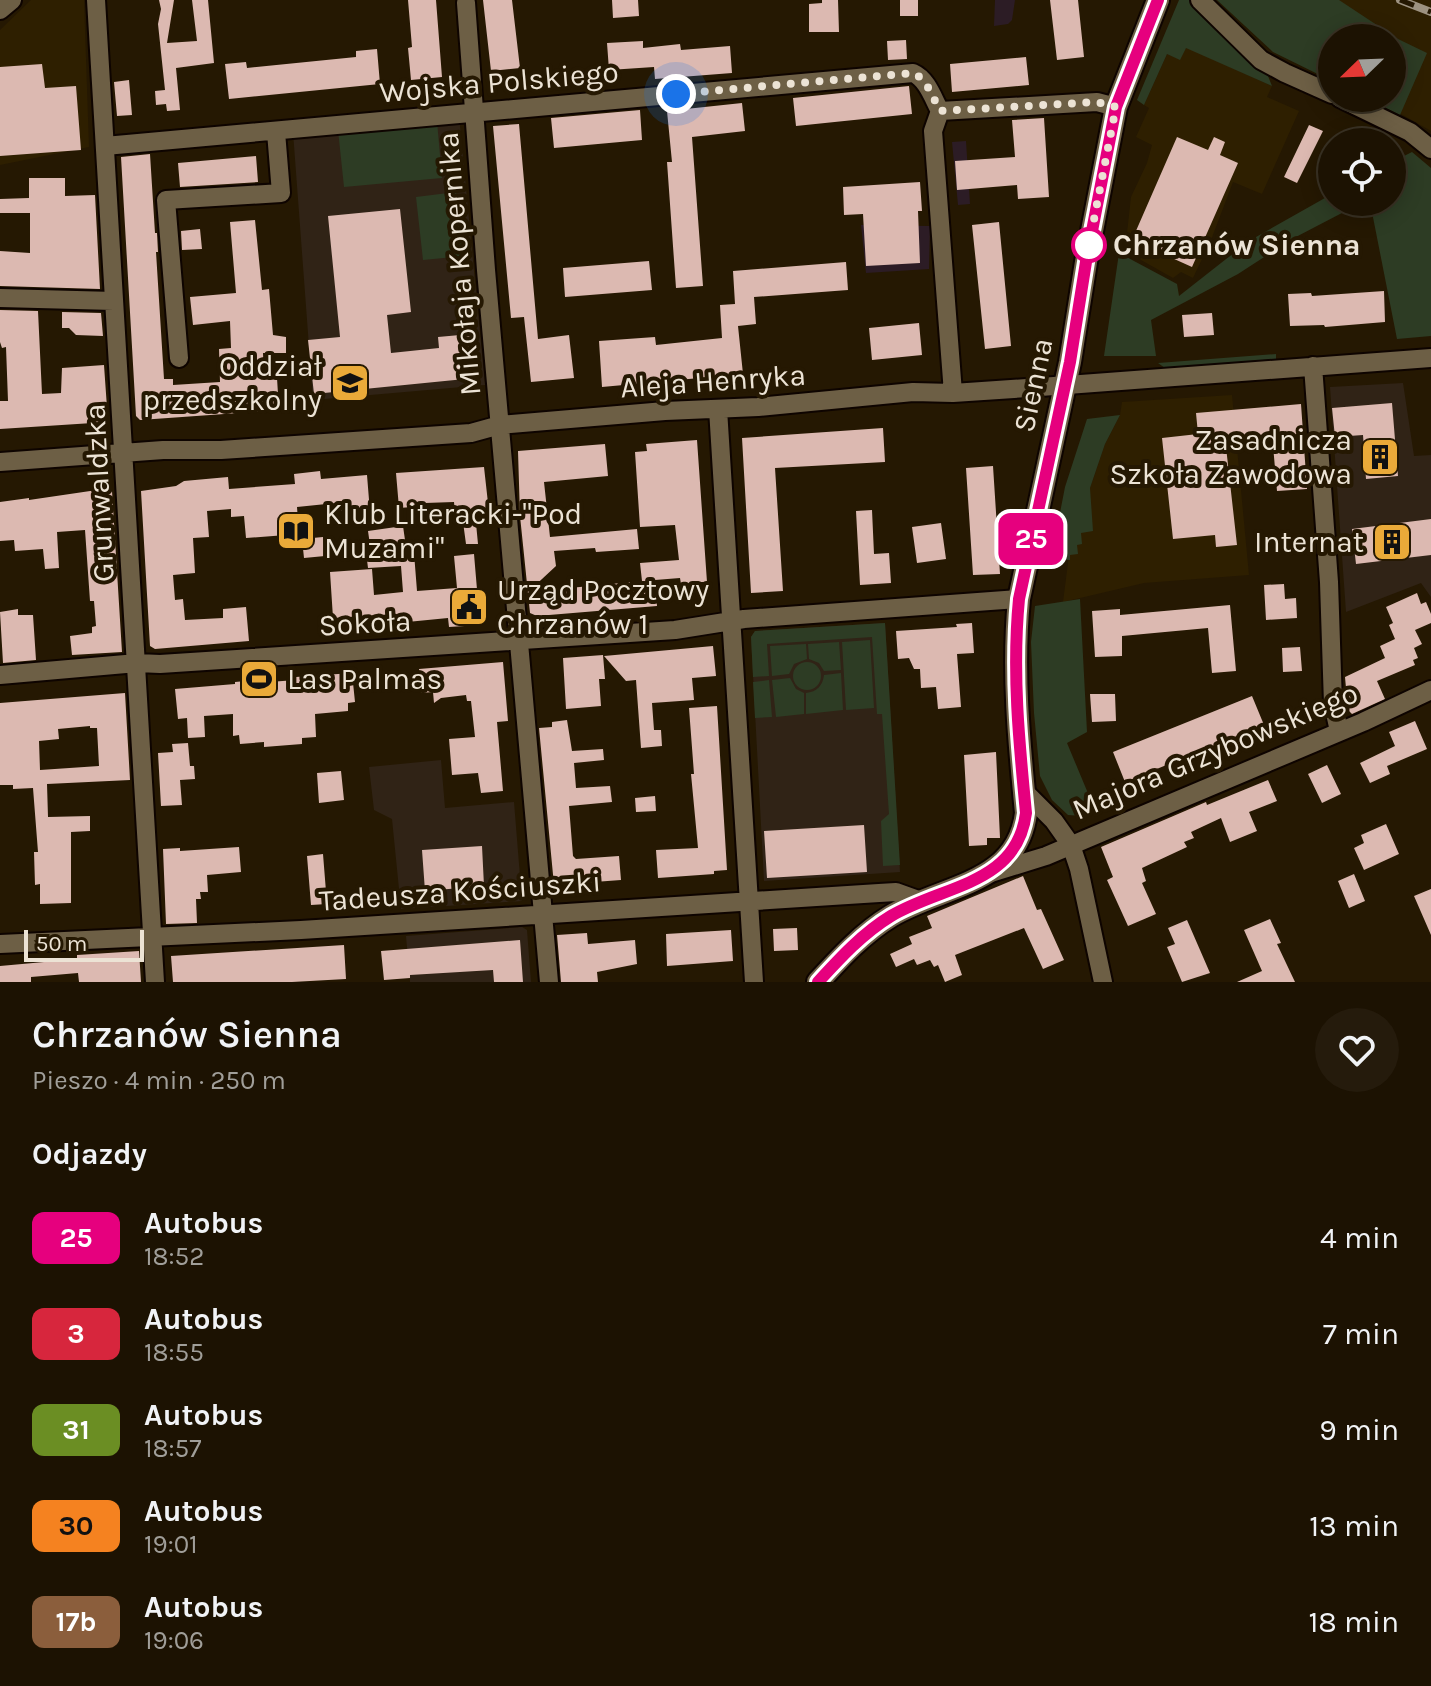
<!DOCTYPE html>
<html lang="pl">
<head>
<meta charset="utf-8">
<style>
	:root { --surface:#1c1202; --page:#251b0c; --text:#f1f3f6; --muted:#a09e99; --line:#3a3224 }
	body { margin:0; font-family:Karla,sans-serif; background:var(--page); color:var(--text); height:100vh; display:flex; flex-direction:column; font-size:30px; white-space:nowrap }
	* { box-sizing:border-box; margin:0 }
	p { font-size:26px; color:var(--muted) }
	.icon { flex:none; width:44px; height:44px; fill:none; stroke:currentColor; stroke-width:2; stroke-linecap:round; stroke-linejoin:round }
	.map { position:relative; height:982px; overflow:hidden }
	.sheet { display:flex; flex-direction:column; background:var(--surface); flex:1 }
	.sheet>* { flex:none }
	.badge { padding:0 16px; border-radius:12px; font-size:28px; line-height:52px }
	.needle { width:52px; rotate:247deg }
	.buttons { position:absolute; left:1318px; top:24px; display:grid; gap:16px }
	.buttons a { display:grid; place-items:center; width:88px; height:88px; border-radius:50%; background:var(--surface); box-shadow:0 4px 20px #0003,0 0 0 2px var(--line); font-size:40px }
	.scale { position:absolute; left:24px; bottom:20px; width:120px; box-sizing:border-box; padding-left:8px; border:4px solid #ece3d5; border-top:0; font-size:22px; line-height:28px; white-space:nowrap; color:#ece3d5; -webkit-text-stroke:6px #251802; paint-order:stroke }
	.you { position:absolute; width:40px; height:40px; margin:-20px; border:6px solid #fff; border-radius:50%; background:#1a73e8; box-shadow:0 0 0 12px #1a73e833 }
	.map>.badge { position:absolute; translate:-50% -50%; box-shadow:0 0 0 4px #fff }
	h2 { padding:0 32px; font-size:30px; line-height:72px }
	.round { display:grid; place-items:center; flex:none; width:84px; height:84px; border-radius:42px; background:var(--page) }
	.overview { display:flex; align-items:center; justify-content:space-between; height:136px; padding:0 32px }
	h1 { font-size:38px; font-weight:600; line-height:60px }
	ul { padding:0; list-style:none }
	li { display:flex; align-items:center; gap:24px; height:96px; padding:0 32px }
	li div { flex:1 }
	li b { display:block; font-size:30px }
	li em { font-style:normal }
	li .badge { min-width:88px; font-weight:700; text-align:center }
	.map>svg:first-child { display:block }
	.built { fill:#2e1f00 }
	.industrial { fill:#2c1c25 }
	.education { fill:#302316 }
	.green { fill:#2d3c24 }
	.building { fill:#dcb9b1; fill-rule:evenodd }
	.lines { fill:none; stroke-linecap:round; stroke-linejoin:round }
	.minor-casing { stroke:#0e0400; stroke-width:22 }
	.tertiary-casing { stroke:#0e0400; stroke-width:26 }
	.minor { stroke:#6d5f45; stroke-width:18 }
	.tertiary { stroke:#6d5f45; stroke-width:22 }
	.rail-casing { stroke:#9d9281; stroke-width:8 }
	.rail { stroke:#251802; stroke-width:5; stroke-dasharray:15; stroke-linecap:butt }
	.line-casing { stroke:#fff; stroke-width:18 }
	.line { stroke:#e6007e; stroke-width:12 }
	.walk { stroke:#ece3d5; stroke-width:8; stroke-dasharray:0 14.4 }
	.stop-dot { fill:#fff; stroke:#e6007e; stroke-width:4 }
	.labels { text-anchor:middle; stroke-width:8; stroke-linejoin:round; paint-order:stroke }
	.street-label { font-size:30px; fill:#ece3d5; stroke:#251802 }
	.stop-label { font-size:30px; font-weight:bold; fill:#ece3d5; stroke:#251802; text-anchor:start }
	.poi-label { font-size:30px; fill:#ece3d5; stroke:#251802; text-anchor:end }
</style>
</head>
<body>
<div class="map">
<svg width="1431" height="982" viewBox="0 0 1431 982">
	<rect width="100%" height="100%" fill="#251802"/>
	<path class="built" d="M31 0H84L89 147 0 165V30Z
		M1223 0H1431V131L1373 98H1392V38H1332Z
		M1186 47 1272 86 1267 97 1299 111 1262 194 1233 182 1211 240 1193 278 1181 272 1173 278 1125 251 1131 197 1147 163 1152 145 1136 137 1149 108 1144 105 1167 54 1180 59Z
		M1232 395 1249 575 1144 583 1063 602 1069 555 1077 544 1090 488 1105 444 1120 415 1122 402Z"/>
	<path class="industrial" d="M995 0H1015L1012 20 1008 24 994 26Z
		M966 141 970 204 958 205 952 142Z
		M861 225 930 226 929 269 866 273Z"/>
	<path class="education" d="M459 116 485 385 313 400 293 132Z
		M1403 383 1414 456 1431 455V597L1421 583 1346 612 1330 387Z
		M885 623 900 872 764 881 751 637 755 631Z
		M441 760 445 808 514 802 522 901 401 909 392 819 374 810 369 767Z
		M522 927 527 930 531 982H410L406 936Z"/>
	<path class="green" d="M1179 0H1191L1268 76 1272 86 1186 48 1180 60 1167 54 1144 105 1137 100Z
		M1217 0H1339L1398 39 1427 53 1400 115 1366 98H1392V38H1332V81L1273 52Z
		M437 121 442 178 344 187 338 130Z
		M1412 152 1431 168V336L1397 339 1370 202H1392V162Z
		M456 192 464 256 423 260 416 197Z
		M1332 194V202H1363L1292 239 1238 274 1151 320 1156 356H1104L1119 253 1177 284 1179 296 1249 241Z
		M1276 354V359L1165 368 1158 363Z
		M1120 415 1105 444 1090 488 1093 531 1081 533 1082 544 1077 545 1078 554 1070 555V560L1051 559 1065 487 1087 419Z
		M1080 599 1087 732 1067 743 1095 810 1082 816 1068 815 1052 800 1040 776 1034 713 1031 642 1035 606Z
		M885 623 900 865 883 866 881 821 889 814 882 714H877L872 637 767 644 769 676 753 677 751 637 755 631Z
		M870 640 874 708 846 710 842 642Z
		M839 642 841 670 824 671 819 663 809 659 808 644Z
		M806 644 807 659 794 664 789 674 772 676 770 646Z
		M793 676a14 14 0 1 1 28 0a14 14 0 1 1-28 0Z
		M841 673 843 710 806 714V693C817 692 823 685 824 675Z
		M790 678 796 689 804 693V714L776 717 772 680Z
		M769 680 772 717 755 718 753 682Z"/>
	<path class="building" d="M159 0H174L167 43 197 41 192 0H208L214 63 176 68 180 110 167 111 166 104 156 105 155 91 165 90 158 24 161 9Z
		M408 0H436L442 77 411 80 408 48 412 47Z
		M483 0H512L520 68 491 71Z
		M612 0H638L639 16 613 18Z
		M822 0H838L839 32H809V4L822 3Z
		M900 0H918V16H900Z
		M1050 0H1078L1084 57 1057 60Z
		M906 40 907 59 888 60 887 41Z
		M643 41V48L680 44 681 50 730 46 732 73 655 79 654 67 609 70 607 43Z
		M377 49 380 84 229 99 225 64 246 62 247 68 356 57V51Z
		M1026 57 1029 85 952 92 950 64Z
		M42 64 45 88 76 86 81 150 0 156V67Z
		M129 80 132 115 117 116 114 82Z
		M909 86 912 114 796 126 793 98Z
		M742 103 745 131 692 137 703 286 676 288 667 162H672L667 111Z
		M640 110 642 140 554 148 551 118Z
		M1044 118 1049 197 1018 199 1017 185 957 190 955 161 1015 157 1012 120Z
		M519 124 538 339 569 335 574 378 531 382 524 317 511 318 493 126Z
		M1309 125 1323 131 1297 183 1284 177Z
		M1177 137 1208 150 1214 137 1225 142 1220 155 1238 163 1192 267 1132 240Z
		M150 154 155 233H157L158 252H156L164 379H173V385L220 382 219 349 231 348 230 321 193 325 190 297 236 293 230 222 255 220 262 290 269 289 273 335 286 337V353H263L264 379 277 378 279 410 140 420 136 416 121 157Z
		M256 156 258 182 180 187 178 163Z
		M29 178H65V196L95 195 100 289 0 286V251L30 253V213H0V199L29 198Z
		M920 182 922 211H918L920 263 866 266 863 214 844 215 843 187Z
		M400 209 411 312 387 315 391 353 439 348 438 337 471 334 475 378 314 394 308 340 340 337 328 216Z
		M999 222 1011 346 985 349 972 225Z
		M200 229 202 249 182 250 181 231Z
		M649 261 652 290 565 297 563 268Z
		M846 262 848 290 754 297 756 324 738 326 743 374 602 387 599 341 655 337 656 345 722 338 720 305 735 304 733 271Z
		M1384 291 1385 322 1325 327 1324 325 1290 326 1288 294 1311 293 1312 296Z
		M0 310 38 311 42 394 61 393 62 368 104 365 108 422 0 429V401H8L6 347 2 348 0 342Z
		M62 312 101 313 103 336 76 335 69 328H62Z
		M1212 313 1214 335 1184 337 1182 315Z
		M919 323 922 355 872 360 869 328Z
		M1392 403 1398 476 1366 479 1363 435 1335 437 1332 408Z
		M1301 404 1307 489 1277 491 1272 434 1225 438 1237 545 1216 547 1215 535 1173 539 1162 438 1198 434 1196 413Z
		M883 428 885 462 775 468 783 591 751 593 742 438Z
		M697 440 707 582H701V589L688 590V583L681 584 680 578 655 580 657 606 537 616 530 613 520 516 518 451 605 444 608 476 544 482 550 537 637 529 639 549 596 552 595 548 554 551 556 566 528 592 642 581 640 563 679 560 675 525 640 527 635 452 647 451 646 444Z
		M993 466 1000 574 973 575 966 468Z
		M484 467 489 512 475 513 478 544H466L463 522 456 523 454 502 425 503V506L399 508 396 473Z
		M320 471 321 479 367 475 370 512 348 514V510L337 511 336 503 297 507 299 534 246 538 244 516 231 517V509L207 511 209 537 193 538 195 573 173 575 175 600 183 599 185 620 223 618V609L246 607 249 641 155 649 150 646 141 491 176 486 184 481 228 477 229 489 295 484 294 474Z
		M97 490 98 493 112 491 122 652 72 655 70 636 92 633V627L96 626 94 601H90L85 530 57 532 59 568 45 569 43 549 15 551 14 540 0 541V502L29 498V500Z
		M872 510 874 554 889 553 891 583 860 585 856 511Z
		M1431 519V555L1356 564 1352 529Z
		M941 523 946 559 917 563 912 527Z
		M403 526 407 554 414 553 417 591 457 588 454 556 474 554 480 625 449 627 448 618 397 623 396 614 333 618 330 572 372 569 374 595 403 592 401 566 368 568 366 552H371L368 531Z
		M323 537 325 556 304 558 302 539Z
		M1284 584 1285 599 1296 598 1297 618 1266 620 1264 585Z
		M1417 593 1421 604 1426 602 1431 614V623L1415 630 1422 644 1414 648 1418 658 1413 660 1415 665 1377 681 1385 699 1352 714 1348 710 1345 677 1385 658 1380 646 1395 639 1389 625 1393 623 1386 607Z
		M1230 605 1236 671 1212 673 1208 628 1122 636V656L1095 657 1092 611 1120 609V615Z
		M18 609V615H33L36 660 3 663 0 612Z
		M972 623 974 653 957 654 961 707 938 709 936 687 921 688 920 669H914L909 658 898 659 896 631 957 627 956 624Z
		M713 646 716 676 692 678 694 700 652 703 654 730H661L662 746 641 748 636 680 626 681 604 656Z
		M1300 647 1302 671 1283 672 1282 648Z
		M603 655 605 679H599L601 706 566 709 563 658Z
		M503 662 508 721 497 722 503 791 481 793 478 773 452 775 449 739 475 737 471 701H467L466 695 441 698 434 703 433 692 421 693 419 669Z
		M352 673 355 702 348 703V711L315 714 316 737 302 738V744L264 747V742L240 744 239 735 233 736V714L204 716 205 737 188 738 187 718 178 719 175 689 235 684V682L256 680V683L296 680V677Z
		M125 693 130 780 47 784 48 817 90 816V831L71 832V903L40 904V884L35 885 34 852H38L33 788 13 789V785H0V703ZM90 726V728H97L99 766 40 770 39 741 59 739 58 729Z
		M1090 694H1115L1116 721 1092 722Z
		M1252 696 1264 725 1125 782 1113 752Z
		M717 706 727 870 714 871V874L658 878 656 850 698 848 691 774H694L689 708Z
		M567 720 572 751 603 749 604 760 574 763 576 788 610 786 612 802 569 806 573 856 576 859 619 856 621 880 554 885 539 728 552 727V722Z
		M1415 721 1427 749 1387 766 1390 774 1370 783 1360 763 1395 746 1389 732Z
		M188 743 190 766H194L195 779 180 780 182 805 161 806 158 753 173 752 172 744Z
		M996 752 1000 838H987V845L969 846 964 755Z
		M1327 765 1341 794 1322 803 1308 774Z
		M341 771 344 800 319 803 317 773Z
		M1268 780 1277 801 1249 812 1257 831 1230 842 1221 818 1191 832 1194 838 1184 842 1187 847 1142 868 1146 881 1142 883 1156 914 1128 926 1107 880 1113 877 1101 847 1206 802 1207 805Z
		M655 796 656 811 636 812 635 798Z
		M1386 824 1399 854 1364 870 1354 848 1364 843 1361 835Z
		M864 825 867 872 767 878 764 831Z
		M482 846 484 886 425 891 422 850Z
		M239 847 241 872 207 875 208 892H200L201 899H196L197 923 166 924 163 849 180 848V851Z
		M323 854 327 904 311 905 307 856Z
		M1354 874 1365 901 1349 908 1338 881Z
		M1023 876 1037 910 1041 909 1064 960 1043 969 1024 928 955 955 962 975 945 982 938 965 934 967 930 960 917 965 914 959 896 967 890 954 912 944 909 937 932 928 927 916Z
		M1431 889V935L1414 896Z
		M1270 919 1281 943 1277 944 1295 982H1237L1262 971 1244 930Z
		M1187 920 1210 973 1182 982 1167 947 1175 944 1168 928Z
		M797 928 798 950 774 951 773 929Z
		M731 930 733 961 667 966 666 934Z
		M587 933 588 944 635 940 637 964 597 972 598 982H561L557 935Z
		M520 940 523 982H494L493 970 410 975V978L384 980 381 951Z
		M344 945 346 979 292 982H173L171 956Z
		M139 951 141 982H79L78 973 31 977V982H0V966L77 959V955Z"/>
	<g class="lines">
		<defs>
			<path id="minor" d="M96 0 155 982
				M1200 0 1261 60 1285 73 1332 94
				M466 3 486 270 549 982
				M0 10 12 0
				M1340 98 1410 132 1431 149
				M940 111 933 131 953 393
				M940 111 1097 102 1116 107
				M105 146 913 73C927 79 933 98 940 111
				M0 298 114 301
				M179 358 166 200 281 193 276 132
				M1313 366 1329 582 1333 704 1339 731
				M718 409 754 982
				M0 462 163 450H221L471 433 500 425 665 411 758 407 913 392 953 393 1027 388 1431 358
				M0 675 137 663 160 664 675 630 744 619 1019 599
				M1023 790 1054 821 1071 845 1079 869 1103 982
				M991 873 1046 856 1363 722 1431 690
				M0 944 301 930 879 893 896 892 921 901"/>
			<path id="tertiary" d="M818 982C840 958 863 933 891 916 943 885 1017 885 1026 813 1019 742 1012 671 1019 599L1070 362 1086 262 1116 107 1158 0"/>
		</defs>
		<use href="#minor" class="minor-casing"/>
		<use href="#tertiary" class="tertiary-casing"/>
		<use href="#minor" class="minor"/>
		<use href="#tertiary" class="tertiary"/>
		<defs>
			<path id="rail" d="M1400 0 1431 12"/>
		</defs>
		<use href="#rail" class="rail-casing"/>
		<use href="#rail" class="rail"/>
	</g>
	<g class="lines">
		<defs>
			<path id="line" d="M818 982C840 958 863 933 891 916 943 885 1017 885 1026 813 1019 742 1012 671 1019 599L1070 362 1086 262 1116 107 1158 0"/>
		</defs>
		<use href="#line" class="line-casing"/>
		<use href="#line" class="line"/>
		<path class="walk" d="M676 94 913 73C927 79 933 98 940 111L1097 102 1116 107 1089 245"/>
	</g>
	<defs>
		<symbol id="school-square" viewBox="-11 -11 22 22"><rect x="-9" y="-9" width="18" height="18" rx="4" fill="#eaaa39" stroke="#251802"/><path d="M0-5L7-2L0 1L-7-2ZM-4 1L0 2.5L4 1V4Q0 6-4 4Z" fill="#111"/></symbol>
		<symbol id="building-square" viewBox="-11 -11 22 22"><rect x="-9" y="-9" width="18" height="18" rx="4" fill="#eaaa39" stroke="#251802"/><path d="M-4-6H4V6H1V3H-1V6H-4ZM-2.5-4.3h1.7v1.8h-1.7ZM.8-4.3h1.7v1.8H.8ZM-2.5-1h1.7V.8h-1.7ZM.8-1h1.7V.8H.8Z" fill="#111"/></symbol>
		<symbol id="library-square" viewBox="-11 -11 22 22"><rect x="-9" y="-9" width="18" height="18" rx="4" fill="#eaaa39" stroke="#251802"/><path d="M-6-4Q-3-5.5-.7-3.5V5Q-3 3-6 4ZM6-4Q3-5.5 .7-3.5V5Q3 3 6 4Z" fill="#111"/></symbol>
		<symbol id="civic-square" viewBox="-11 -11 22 22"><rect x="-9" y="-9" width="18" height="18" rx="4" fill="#eaaa39" stroke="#251802"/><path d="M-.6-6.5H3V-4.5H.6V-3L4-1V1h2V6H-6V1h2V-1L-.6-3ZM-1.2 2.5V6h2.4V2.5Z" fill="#111"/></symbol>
		<symbol id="stadium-square" viewBox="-11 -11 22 22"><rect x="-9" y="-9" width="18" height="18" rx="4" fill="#eaaa39" stroke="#251802"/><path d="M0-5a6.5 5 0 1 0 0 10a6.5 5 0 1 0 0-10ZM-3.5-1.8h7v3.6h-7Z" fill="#111"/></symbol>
	</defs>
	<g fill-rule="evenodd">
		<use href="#school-square" x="328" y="361" width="44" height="44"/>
		<use href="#building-square" x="1358" y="435" width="44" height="44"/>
		<use href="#library-square" x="274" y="509" width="44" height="44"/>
		<use href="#building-square" x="1370" y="520" width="44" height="44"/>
		<use href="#civic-square" x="447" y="585" width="44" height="44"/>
		<use href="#stadium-square" x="237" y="657" width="44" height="44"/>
	</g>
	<circle class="stop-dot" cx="1089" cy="245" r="16"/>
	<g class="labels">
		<g class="street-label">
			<text transform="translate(499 82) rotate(-5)" y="10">Wojska Polskiego</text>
			<text transform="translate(459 264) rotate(-95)" y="10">Mikołaja Kopernika</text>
			<text transform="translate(713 381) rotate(-4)" y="10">Aleja Henryka</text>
			<text transform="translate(1033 385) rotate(-78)" y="10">Sienna</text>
			<text transform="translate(99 493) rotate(-93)" y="10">Grunwaldzka</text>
			<text transform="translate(365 623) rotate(-3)" y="10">Sokoła</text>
			<text transform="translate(1215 751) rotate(-23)" y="10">Majora Grzybowskiego</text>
			<text transform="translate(460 891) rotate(-4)" y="10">Tadeusza Kościuszki</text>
		</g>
		<g class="stop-label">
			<text x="1113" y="255">Chrzanów Sienna</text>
		</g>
		<g class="poi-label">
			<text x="322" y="376">Oddział<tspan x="322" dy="34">przedszkolny</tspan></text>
			<text x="1352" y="450">Zasadnicza<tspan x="1352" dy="34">Szkoła Zawodowa</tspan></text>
			<text x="324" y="524" text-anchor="start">Klub Literacki-"Pod<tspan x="324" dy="34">Muzami"</tspan></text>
			<text x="1364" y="552">Internat</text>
			<text x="497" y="600" text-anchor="start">Urząd Pocztowy<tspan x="497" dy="34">Chrzanów 1</tspan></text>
			<text x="287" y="689" text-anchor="start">Las Palmas</text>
		</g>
	</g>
</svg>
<div class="buttons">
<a><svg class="needle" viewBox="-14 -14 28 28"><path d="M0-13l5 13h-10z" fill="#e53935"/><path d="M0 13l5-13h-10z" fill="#a09e99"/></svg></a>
<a><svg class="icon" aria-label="locate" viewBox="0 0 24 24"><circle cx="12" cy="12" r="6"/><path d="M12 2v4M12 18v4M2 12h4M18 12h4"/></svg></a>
</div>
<div class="scale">50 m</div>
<div class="you" style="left:676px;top:94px"></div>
<b class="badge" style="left:1031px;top:539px;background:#e6007e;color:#fff">25</b>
</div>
<section class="sheet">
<div class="overview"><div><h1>Chrzanów Sienna</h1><p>Pieszo · 4 min · 250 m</p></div><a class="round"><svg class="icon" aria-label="heart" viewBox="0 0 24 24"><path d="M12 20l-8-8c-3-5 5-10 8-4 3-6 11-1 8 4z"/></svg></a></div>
<h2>Odjazdy</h2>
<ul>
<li><span class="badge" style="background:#e6007e;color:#fff">25</span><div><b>Autobus</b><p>18:52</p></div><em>4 min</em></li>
<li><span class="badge" style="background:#d7263d;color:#fff">3</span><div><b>Autobus</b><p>18:55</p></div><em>7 min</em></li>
<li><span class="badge" style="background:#6b8e23;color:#fff">31</span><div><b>Autobus</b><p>18:57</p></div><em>9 min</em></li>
<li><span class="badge" style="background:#f58220;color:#111">30</span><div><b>Autobus</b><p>19:01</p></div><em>13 min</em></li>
<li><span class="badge" style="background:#8b5e3c;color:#fff">17b</span><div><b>Autobus</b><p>19:06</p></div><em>18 min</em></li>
</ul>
</section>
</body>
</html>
